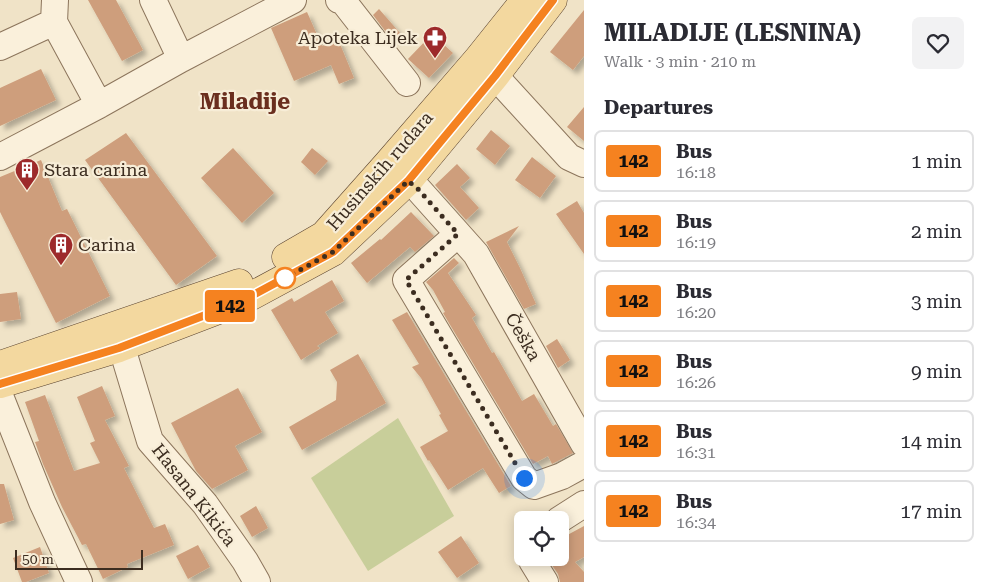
<!DOCTYPE html>
<html lang="en">
<head>
<meta charset="utf-8">
<style>
	:root { --surface:#fff; --page:#f2f2f3; --text:#2b2b33; --muted:#7c7c81; --line:#e1e1e2 }
	body { margin:0; font-family:"Roboto Serif",serif; background:var(--page); color:var(--text); height:100vh; display:flex; flex-direction:column; font-size:19px; white-space:nowrap }
	* { box-sizing:border-box; margin:0 }
	p { font-size:16px; color:var(--muted) }
	.icon { flex:none; width:28px; height:28px; fill:none; stroke:currentColor; stroke-width:2; stroke-linecap:round; stroke-linejoin:round }
	.map { position:relative; flex:1; overflow:hidden }
	.panel { display:flex; flex-direction:column; background:var(--surface); width:400px }
	.panel>* { flex:none }
	.badge { padding:0 10px; border-radius:4px; font-size:18px; line-height:32px }
	.fabs { position:absolute; left:514px; top:511px; display:grid; gap:10px }
	.fabs a { display:grid; place-items:center; width:55px; height:55px; border-radius:8px; background:var(--surface); box-shadow:0 2px 12px #0003; font-size:25px }
	.scale { position:absolute; left:15px; bottom:12px; width:128px; box-sizing:border-box; padding-left:5px; border:2px solid #3c2d20; border-top:0; font-size:14px; line-height:18px; white-space:nowrap; color:#3c2d20; -webkit-text-stroke:4px #f7edd7; paint-order:stroke }
	.you { position:absolute; width:25px; height:25px; margin:-12px; border:4px solid #fff; border-radius:50%; background:#1a73e8; box-shadow:0 0 0 8px #1a73e833 }
	.map>.badge { position:absolute; translate:-50% -50%; box-shadow:0 0 0 2px #fff }
	h2 { padding:0 20px; font-size:19px; line-height:45px }
	.round { display:grid; place-items:center; flex:none; width:52px; height:52px; border-radius:8px; background:var(--page) }
	.head { display:flex; align-items:center; justify-content:space-between; height:85px; padding:0 20px }
	h1 { font-size:24px; font-weight:700; line-height:38px }
	ul { padding:0; list-style:none }
	li { display:flex; align-items:center; gap:15px; height:62px; margin:0 10px 8px; padding:0 10px; border:2px solid var(--line); border-radius:8px }
	li div { flex:1 }
	li b { display:block; font-size:19px }
	li em { font-style:normal }
	li .badge { min-width:55px; font-weight:700; text-align:center }
	main { display:flex; flex:1; min-height:0 }
	.map>svg:first-child { display:block }
	.green { fill:#c8ce9a }
	.building { fill:#ce9e7c; filter:url(#shadow) }
	.lines { fill:none; stroke-linecap:round; stroke-linejoin:round }
	.minor-casing { stroke:#8c755c; stroke-width:28 }
	.major-casing { stroke:#5a4330; stroke-width:29 }
	.minor { stroke:#faf0db; stroke-width:26 }
	.major { stroke:#f3d89f; stroke-width:28 }
	.line-casing { stroke:#fff; stroke-width:11 }
	.line { stroke:#f58220; stroke-width:8 }
	.walk { stroke:#3c2d20; stroke-width:5; stroke-dasharray:0 9 }
	.stop-dot { fill:#fff; stroke:#f58220; stroke-width:2.5 }
	.labels { text-anchor:middle; stroke-width:4.5; stroke-linejoin:round; paint-order:stroke }
	.poi-label { font-size:18px; fill:#3c2d20; stroke:#f7edd7; text-anchor:start }
	.street-label { font-size:18px; fill:#3c2d20; stroke:#f7edd7 }
	.district-label { font-size:22px; font-weight:bold; fill:#6a2e1e; stroke:#f7edd7 }
</style>
</head>
<body>
<main>
<div class="map">
<svg width="584" height="582" viewBox="0 0 584 582">
	<defs>
		<filter id="shadow"><feDropShadow dx="4.5" dy="4.5" stdDeviation="2.5" flood-color="#0004"/></filter>
	</defs>
	<rect width="100%" height="100%" fill="#f0e3c7"/>
	<path class="green" d="M398 418 454 516 368 571 311 478Z"/>
	<path class="building" d="M88 0H116L143 50 122 61Z
		M379 9 400 33 392 40 373 15Z
		M584 10V56L573 70 550 52Z
		M307 12 322 46 338 39 354 78 339 84 331 65 294 81 271 28Z
		M432 34 453 53 429 78 408 59Z
		M41 69 56 100 0 126V88Z
		M584 107V141L567 127Z
		M491 130 510 146 495 165 476 149Z
		M126 133 217 256 176 285 85 160Z
		M233 148 274 193 242 223 201 178Z
		M312 148 328 161 315 175 301 162Z
		M532 157 556 176 540 198 515 180Z
		M41 160 62 211 67 209 110 296 56 323 0 212V177Z
		M457 164 470 178 460 187 479 208 466 220 435 185Z
		M577 201 584 213V254L556 214Z
		M411 212 434 236 415 252 410 247 367 283 351 263 380 239 381 240Z
		M519 226 507 242 520 268 536 304 524 309 486 242Z
		M454 258 459 263 448 273 476 315 472 318 492 353 494 352 522 401 534 394 553 426 556 424 573 453 552 464 548 456 533 464 443 313 445 312 433 290 426 282Z
		M332 280 344 301 325 312 338 333 317 346 320 348 301 360 271 310 292 298 294 302Z
		M17 292 21 319 0 322V294Z
		M407 312 511 486 499 493 483 468 448 490 429 460 428 461 420 447 448 431 439 415 441 414 421 378 412 367 419 364 392 320Z
		M557 339 570 360 558 368 546 346Z
		M358 354 386 403 302 450 289 427 336 400 337 382 330 370Z
		M102 386 115 416 105 420 129 466 124 468 154 528 165 524 174 545 127 564 128 567 103 579 86 544 82 545 62 507 43 464 35 442 39 441 25 402 45 395 74 471 100 463 90 443 95 441 77 397Z
		M238 388 262 432 235 446 248 470 212 489 196 471 171 423Z
		M0 484H4L14 520 0 524Z
		M256 506 268 528 252 537 240 516Z
		M584 526V557L575 562 584 572V582H560L558 574 547 558H560V539Z
		M461 536 479 563 457 578 438 552Z
		M198 545 210 567 188 579 176 556Z
		M40 547 49 573 26 582H22L13 558Z"/>
	<g class="lines">
		<defs>
			<path id="minor" d="M55 0 54 22 99 105
				M153 0 181 59
				M339 0 343 1 407 83
				M0 47 54 22
				M480 62 495 76 569 157 584 164
				M0 157 99 105 181 59 293 0
				M408 181 418 189 476 254 584 444
				M458 234 406 280 524 478 534 486 562 476 584 464
				M119 348 125 358 150 441 205 504 245 561 257 582
				M0 383V396L42 502 79 582
				M559 520 584 504
				M532 558V561L545 582"/>
			<path id="major" d="M286 257 324 235 388 163 477 60 525 0
				M0 365 239 283
				M0 384 119 348 242 301 333 252 408 181 495 76 553 0"/>
		</defs>
		<use href="#minor" class="minor-casing"/>
		<use href="#major" class="major-casing"/>
		<use href="#minor" class="minor"/>
		<use href="#major" class="major"/>
	</g>
	<g class="lines">
		<defs>
			<path id="line" d="M0 384 119 348 242 301 333 252 408 181 495 76 553 0"/>
		</defs>
		<use href="#line" class="line-casing"/>
		<use href="#line" class="line"/>
		<path class="walk" d="M285 278 333 252 408 181 418 189 458 234 406 280 524 478"/>
	</g>
	<defs>
		<symbol id="pharmacy-pin" viewBox="-11 -11 22 30"><path d="M0 17L-7.5 6A9.5 9.5 0 1 1 7.5 6Z" fill="#9d2a2b" stroke="#f7edd7"/><path d="M-2-6h4v4h4v4h-4v4h-4v-4h-4v-4h4Z" fill="#fff"/></symbol>
		<symbol id="building-pin" viewBox="-11 -11 22 30"><path d="M0 17L-7.5 6A9.5 9.5 0 1 1 7.5 6Z" fill="#9d2a2b" stroke="#f7edd7"/><path d="M-4-6H4V6H1V3H-1V6H-4ZM-2.5-4.3h1.7v1.8h-1.7ZM.8-4.3h1.7v1.8H.8ZM-2.5-1h1.7V.8h-1.7ZM.8-1h1.7V.8H.8Z" fill="#fff"/></symbol>
	</defs>
	<g fill-rule="evenodd">
		<use href="#pharmacy-pin" x="421" y="24" width="28" height="38"/>
		<use href="#building-pin" x="13" y="156" width="28" height="38"/>
		<use href="#building-pin" x="47" y="231" width="28" height="38"/>
	</g>
	<circle class="stop-dot" cx="285" cy="278" r="10"/>
	<g class="labels">
		<g class="poi-label">
			<text x="418" y="44" text-anchor="end">Apoteka Lijek</text>
			<text x="44" y="176">Stara carina</text>
			<text x="78" y="251">Carina</text>
		</g>
		<g class="street-label">
			<text transform="translate(380 171) rotate(-49)" y="6">Husinskih rudara</text>
			<text transform="translate(523 337) rotate(60)" y="6">Češka</text>
			<text transform="translate(194 495) rotate(52)" y="6">Hasana Kikića</text>
		</g>
		<g class="district-label">
			<text x="245" y="109">Miladije</text>
		</g>
	</g>
</svg>
<div class="fabs">
<a><svg class="icon" aria-label="locate" viewBox="0 0 24 24"><circle cx="12" cy="12" r="6"/><path d="M12 2v4M12 18v4M2 12h4M18 12h4"/></svg></a>
</div>
<div class="scale">50 m</div>
<div class="you" style="left:524px;top:478px"></div>
<b class="badge" style="left:230px;top:306px;background:#f58220;color:#111">142</b>
</div>
<section class="panel">
<div class="head"><div><h1>MILADIJE (LESNINA)</h1><p>Walk · 3 min · 210 m</p></div><a class="round"><svg class="icon" aria-label="heart" viewBox="0 0 24 24"><path d="M12 20l-8-8c-3-5 5-10 8-4 3-6 11-1 8 4z"/></svg></a></div>
<h2>Departures</h2>
<ul>
<li><span class="badge" style="background:#f58220;color:#111">142</span><div><b>Bus</b><p>16:18</p></div><em>1 min</em></li>
<li><span class="badge" style="background:#f58220;color:#111">142</span><div><b>Bus</b><p>16:19</p></div><em>2 min</em></li>
<li><span class="badge" style="background:#f58220;color:#111">142</span><div><b>Bus</b><p>16:20</p></div><em>3 min</em></li>
<li><span class="badge" style="background:#f58220;color:#111">142</span><div><b>Bus</b><p>16:26</p></div><em>9 min</em></li>
<li><span class="badge" style="background:#f58220;color:#111">142</span><div><b>Bus</b><p>16:31</p></div><em>14 min</em></li>
<li><span class="badge" style="background:#f58220;color:#111">142</span><div><b>Bus</b><p>16:34</p></div><em>17 min</em></li>
</ul>
</section>
</main>
</body>
</html>
